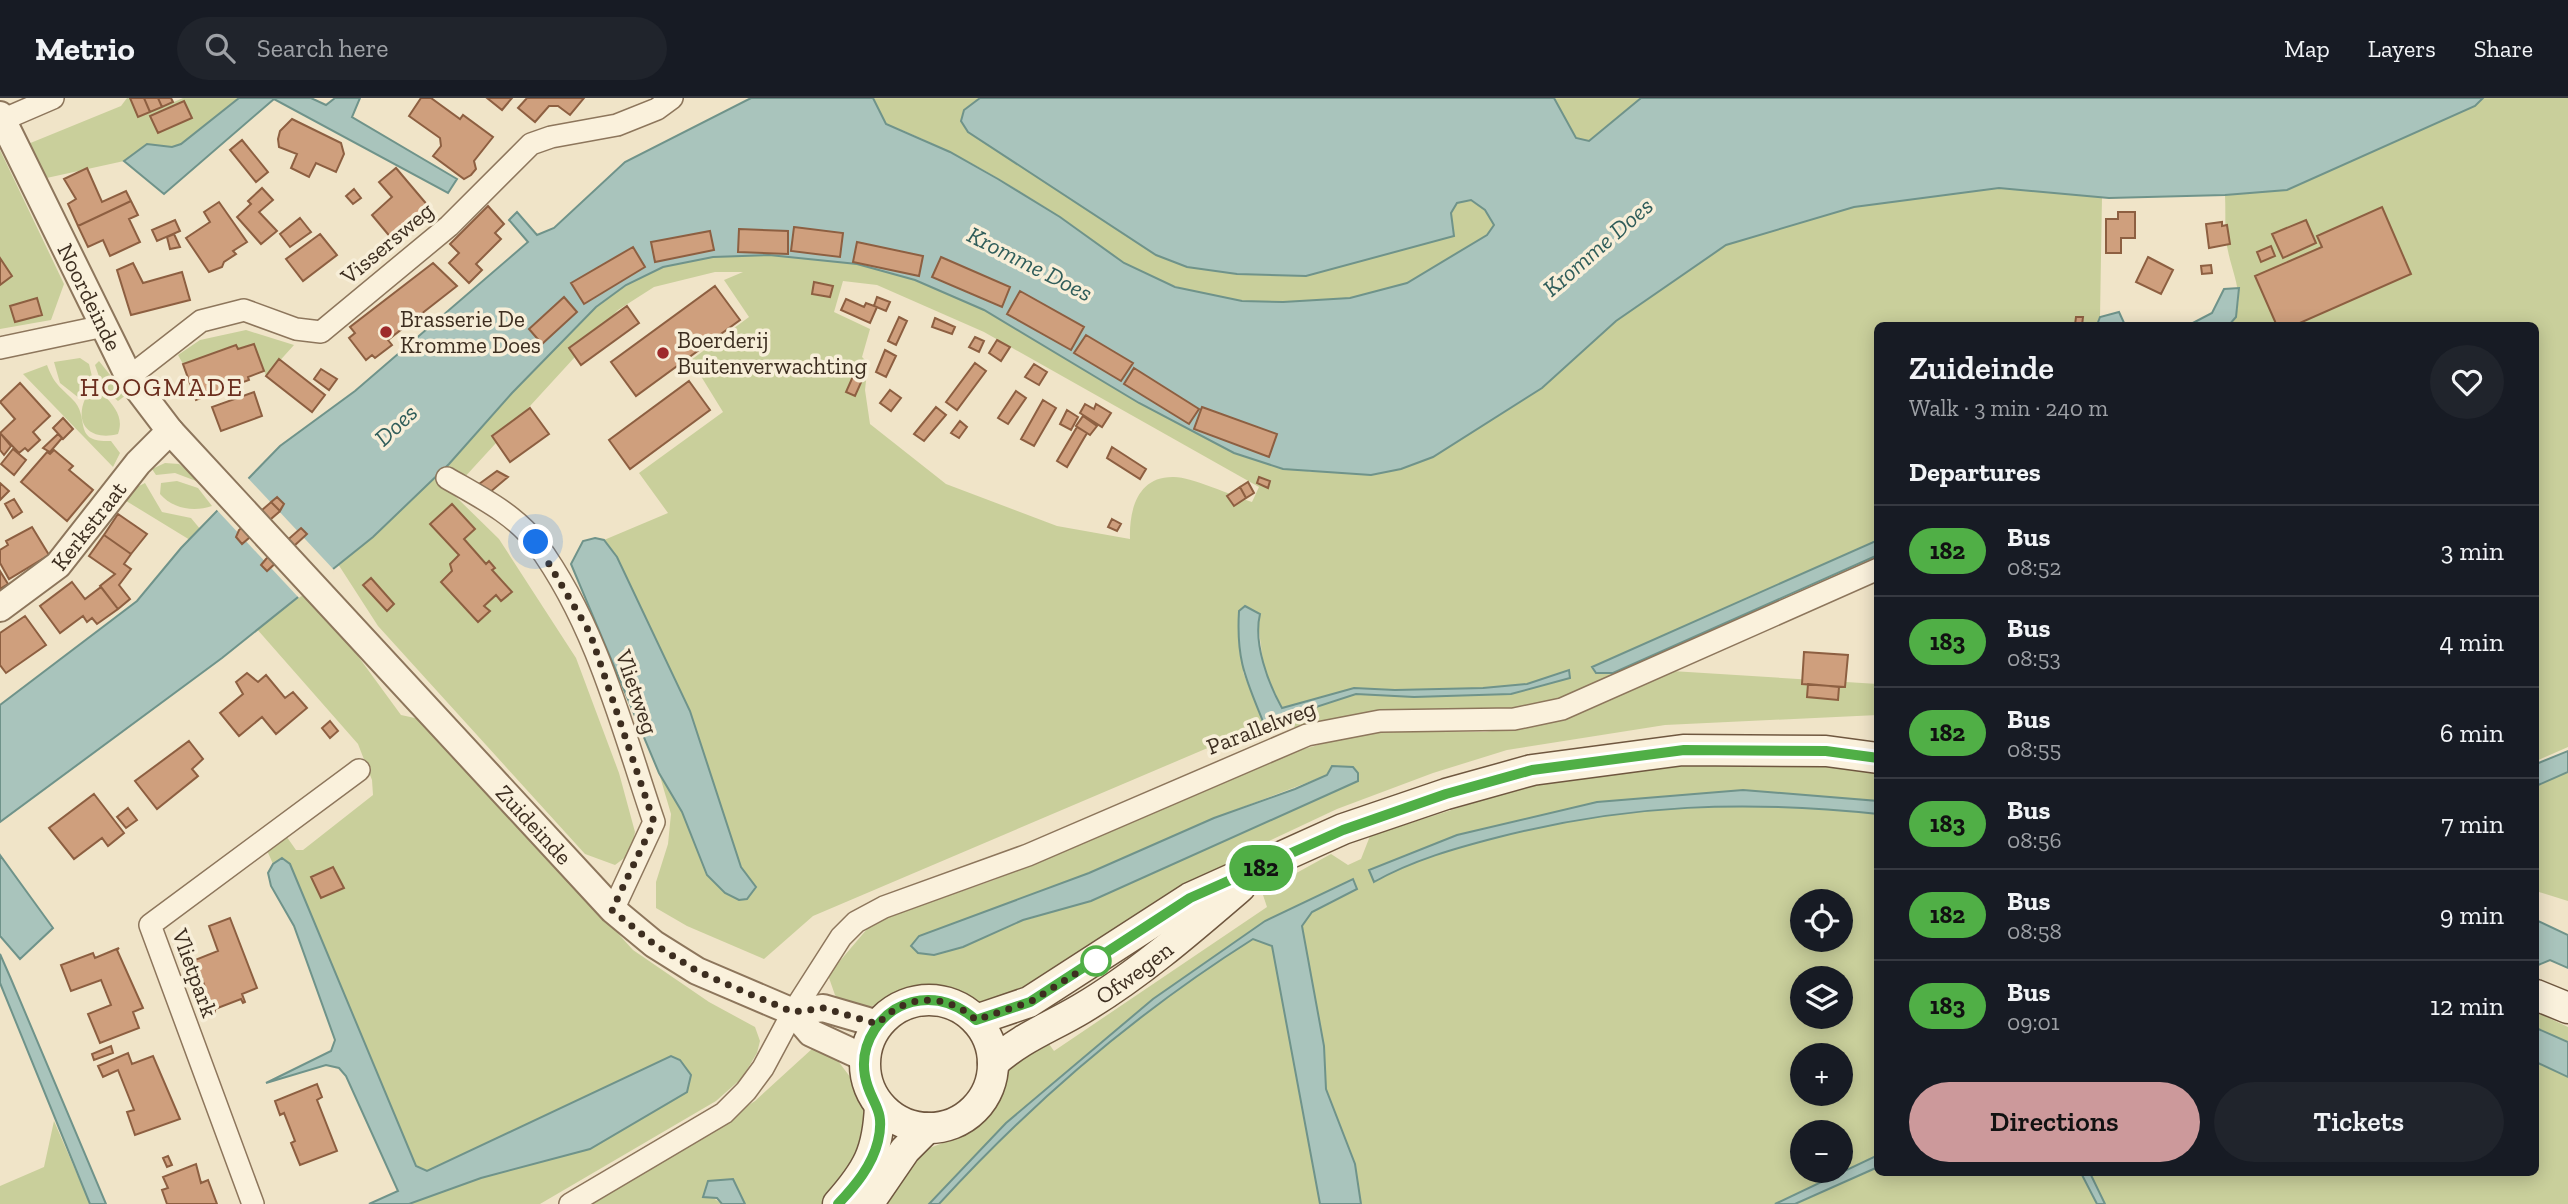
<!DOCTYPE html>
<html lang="en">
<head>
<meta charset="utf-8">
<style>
	:root { --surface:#171b24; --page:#20242c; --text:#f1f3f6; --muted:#9ea1a6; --line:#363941; --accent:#cc999b }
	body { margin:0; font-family:"Zilla Slab",serif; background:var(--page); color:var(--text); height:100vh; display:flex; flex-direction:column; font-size:26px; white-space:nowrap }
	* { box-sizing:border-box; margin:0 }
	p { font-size:23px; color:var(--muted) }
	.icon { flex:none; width:38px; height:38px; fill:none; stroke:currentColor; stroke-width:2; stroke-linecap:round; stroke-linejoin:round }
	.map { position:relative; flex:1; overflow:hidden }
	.drawer { position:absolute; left:1874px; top:224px; width:665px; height:854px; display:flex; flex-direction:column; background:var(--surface); border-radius:10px; box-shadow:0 4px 18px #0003 }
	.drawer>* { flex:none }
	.badge { padding:0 14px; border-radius:23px; font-size:24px; line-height:46px }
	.fabs { position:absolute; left:1790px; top:791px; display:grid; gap:14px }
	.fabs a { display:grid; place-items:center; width:63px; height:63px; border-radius:50%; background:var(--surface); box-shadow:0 4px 18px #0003; font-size:35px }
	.you { position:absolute; width:35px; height:35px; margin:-18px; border:5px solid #fff; border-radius:50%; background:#1a73e8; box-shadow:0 0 0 10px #1a73e833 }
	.map>.badge { position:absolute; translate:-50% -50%; box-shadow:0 0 0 4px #fff }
	h2 { padding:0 35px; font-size:26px; line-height:63px }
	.round { display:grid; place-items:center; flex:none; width:74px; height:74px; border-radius:37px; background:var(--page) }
	.headline { display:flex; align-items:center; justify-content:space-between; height:119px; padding:0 35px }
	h1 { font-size:33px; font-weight:600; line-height:52px }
	.cta { display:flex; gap:14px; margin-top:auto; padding:14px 35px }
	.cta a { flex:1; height:80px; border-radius:42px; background:var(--accent); color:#111; font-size:28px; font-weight:600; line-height:80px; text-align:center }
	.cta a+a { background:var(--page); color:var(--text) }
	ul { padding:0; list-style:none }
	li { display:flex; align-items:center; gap:21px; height:91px; padding:0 35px; border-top:2px solid var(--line) }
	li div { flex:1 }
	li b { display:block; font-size:26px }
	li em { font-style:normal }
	li .badge { min-width:77px; font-weight:700; text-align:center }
	header { display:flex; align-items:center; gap:42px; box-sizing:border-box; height:98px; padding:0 35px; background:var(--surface); border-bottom:2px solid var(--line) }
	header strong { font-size:33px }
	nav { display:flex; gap:38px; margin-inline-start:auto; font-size:24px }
	.search { width:490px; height:63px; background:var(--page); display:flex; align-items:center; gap:18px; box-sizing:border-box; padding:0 24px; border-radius:38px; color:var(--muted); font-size:26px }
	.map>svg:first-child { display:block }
	.green { fill:#c9cf9b; fill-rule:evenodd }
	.water { fill:#a9c4bc; stroke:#6f938a; stroke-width:2 }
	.pier { fill:#f0e4c8 }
	.building { fill:#cf9f7d; stroke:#8d5f41; stroke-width:2 }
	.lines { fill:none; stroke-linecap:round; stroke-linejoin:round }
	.minor-casing { stroke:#8d765c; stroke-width:24 }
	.tertiary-casing { stroke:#8d765c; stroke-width:30 }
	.secondary-casing { stroke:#6f573f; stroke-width:33 }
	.minor { stroke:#faf1dc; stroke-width:21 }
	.tertiary { stroke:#faf1dc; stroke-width:26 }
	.secondary { stroke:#faf1dc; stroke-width:30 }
	.line-casing { stroke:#fff; stroke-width:16 }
	.line { stroke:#50af46; stroke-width:10 }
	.walk { stroke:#3d2e20; stroke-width:7; stroke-dasharray:0 12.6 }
	.poi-dot { fill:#9e2a2b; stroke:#f7eed8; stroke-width:2.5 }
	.stop-dot { fill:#fff; stroke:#50af46; stroke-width:3.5 }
	.labels { text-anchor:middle; stroke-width:7; stroke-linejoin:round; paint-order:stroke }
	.street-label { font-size:23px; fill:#3d2e20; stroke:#f7eed8 }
	.poi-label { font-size:23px; fill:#3d2e20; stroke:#f7eed8; text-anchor:start }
	.water-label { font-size:24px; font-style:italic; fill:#2f5d5a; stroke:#f7eed8 }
	.quarter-label { font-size:26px; letter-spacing:2px; fill:#6b2e1e; stroke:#f7eed8 }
</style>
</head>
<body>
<header>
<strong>Metrio</strong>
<div class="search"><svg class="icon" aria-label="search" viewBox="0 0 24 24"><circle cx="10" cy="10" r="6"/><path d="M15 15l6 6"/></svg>Search here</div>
<nav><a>Map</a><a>Layers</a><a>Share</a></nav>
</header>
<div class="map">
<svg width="2568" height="1106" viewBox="0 0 2568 1106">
	<rect width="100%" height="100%" fill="#f0e4c8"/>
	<path class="green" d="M127 0H130L139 19 183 0H239L181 46 172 49 147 47 124 63 42 81 28 46 121 8Z
		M873 0H980L974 4 968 34 1156 157 1187 169 1454 138 1451 115 1457 105 1471 102 1485 112 1494 127 1487 137C1462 152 1434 176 1406 186 1322 216 1200 212 1123 164 1101 150 1081 132 1059 118 1005 83 946 48 886 26Z
		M1554 0H1641L1589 43 1576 40Z
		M2483 0H2568V649L2536 663V228L2229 227C2248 205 2233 178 2228 153 2224 136 2226 115 2225 97L2287 92 2475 8Z
		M0 52 64 186 51 222 0 231Z
		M1999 90 2102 99 2100 219 2097 227 1878 228V442L1593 569 1596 575H1613C1544 626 1459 608 1379 614 1350 616 1323 623 1295 630L1265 579 1258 525 1260 516 1245 508 1243 574 1264 626 813 818 764 861 687 828 656 810V784L668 746 671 716 659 675 682 714 756 789 741 769 724 717 617 459 604 442 668 415 639 375 723 314 691 262 749 219 724 182 743 174H715L654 189 618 212 451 394 499 441 576 560 619 675 635 734 631 755 615 767 585 756 378 528 338 466 373 439 449 366 512 295 596 209 626 187 663 169 713 159 769 157 857 166 915 182 984 212 1139 305 1310 374 1343 373 1371 377 1433 359 1542 290 1616 223 1726 147 1854 109ZM843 183 877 187 984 234 1259 389 1252 404C1233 398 1191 379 1174 379 1137 378 1129 413 1130 441L1057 428 946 386 870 326 865 292 868 265 862 259 870 231 834 214Z
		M246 232 294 247 266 278 254 246 238 251 235 247 183 266 178 257 200 242Z
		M80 260 89 266 95 291 79 300 60 285 54 264Z
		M99 263 126 297 118 303 103 290 95 267Z
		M47 267C55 288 60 288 74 303 90 320 72 345 111 343L120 355 113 369 23 276Z
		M93 296 104 297C115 309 124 320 118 336 91 343 74 327 85 301Z
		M165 365 179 366 204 386 175 375 156 377 152 371Z
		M177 383 198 390 212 408C194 414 173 411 160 396L161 385Z
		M145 385 162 414 191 420 201 432 190 442 123 401 133 391Z
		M301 494 352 550 401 617 424 622 633 852 709 904 755 929 760 943 757 955 742 980 716 1003 540 1106H409L481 1080 427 1073 416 1067 290 766 282 760 273 766 266 750 284 735 296 752H303L373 697 372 682 358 646 256 530Z
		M1672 573 1878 586V617L1665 627 1507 652 1433 675 1337 711 1256 749 1144 813 1018 900 979 908 960 897 927 892 865 910 840 903 835 897 828 877 873 824 994 782 1290 655 1343 640 1386 633 1484 634 1517 630ZM1327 677 1358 683 1091 803 1023 822 963 849 934 857 918 855 919 838 1089 775 1214 720Z
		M1718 662 1822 664 1878 673V1074H2536V964L2568 979V1106H1361L1355 1066 1326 991 1324 948 1272 847 1320 1106H881L927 1051 969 1035 994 1011 1015 957 1044 939 1054 953 1267 809 1262 794 1331 756 1348 767 1361 761 1370 738 1530 687 1640 668ZM1802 803H1841V842H1802ZM1802 880H1841V919H1802ZM1802 957H1841V996H1802ZM1802 1034H1841V1073H1802Z
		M2568 674V803L2536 793V688Z
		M2536 914 2568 929V944L2536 930Z
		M813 950 835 959 860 992 870 1015V1039L826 1106H745L733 1081 712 1099 722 1106H591L755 1003Z
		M54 1023 90 1106H0V1088L44 1069Z"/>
	<path class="water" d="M239 0H311L326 7 335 0H360L352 19 457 81 448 95 274 1 164 96 124 63 147 46 172 49 181 46Z
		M751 0H873L886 26 950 54 998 81 1060 119 1124 165 1175 189 1242 203 1283 204 1350 200 1407 185 1487 137 1494 127 1485 112 1471 102 1457 105 1451 115 1454 138 1306 178 1237 176 1187 169 1156 157 968 34 961 23 964 12 980 0H1554L1576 40 1589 43 1641 0H2483L2475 8 2287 92 2225 97 2109 100 1999 90 1854 109 1726 147 1616 223 1542 290 1433 359 1401 371 1371 377 1283 371 1234 355 1139 305 984 212 915 182 857 166 769 157 713 159 663 169 626 187 596 209 512 295 449 366 373 439 222 560 0 724V607L137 503 181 450 280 348 355 293 528 144 509 122 517 114 537 137 554 130 625 64Z
		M2239 190 2236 219 2229 227H2189L2212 215 2224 191Z
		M2119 214 2125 227H2097L2100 219Z
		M595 440 604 442 617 459 690 613 741 769 756 789 747 801 739 802 725 795 707 777 682 714 659 675 571 466 583 443Z
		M1878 442V457L1613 575H1596L1592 569Z
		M1245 508 1260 516C1253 545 1268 585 1282 610L1354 590 1395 592 1483 590 1527 586 1569 572 1570 580 1511 596 1414 599 1356 596 1264 626C1246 581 1236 563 1239 513Z
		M2568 653V674L2536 688V666Z
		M1332 668 1353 669 1358 675V683L1091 803 1023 822 963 849 934 857 918 855 911 848 919 838 1089 775 1214 720 1295 691 1327 677Z
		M1743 692 1878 703V716C1746 702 1628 706 1499 739 1456 750 1413 762 1374 784L1369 772 1457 737 1597 704Z
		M0 757 53 830 20 861 0 838Z
		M282 760 290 766 416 1068 427 1073 671 958 680 962 691 977 687 994 590 1051 481 1080 409 1106H369L398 1093 346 978 339 970 326 967 266 985 331 953 335 942 294 828 271 788 268 775 273 766Z
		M1353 781 1357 791 1312 814 1302 828 1324 948 1326 991 1355 1066 1361 1106H1320L1272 848 1253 841C1136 915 1032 1004 939 1106H929L1006 1025 1153 901 1265 823Z
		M2536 822 2568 837V870L2550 862 2536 868Z
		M0 856 11 881 106 1106H90L0 885Z
		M2536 930 2568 944V979L2536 964Z
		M1878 1057V1069L1795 1106H1775Z
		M2081 1075H2090L2105 1106H2097Z
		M733 1081 745 1106H722L717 1100 703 1099 708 1083Z"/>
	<path class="pier" d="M246 378 335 473 299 500 215 410Z"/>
	<path class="building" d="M130 0H144L150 14 138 19Z
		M144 0H158L162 9 150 14Z
		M158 0H171L173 4 162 9Z
		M421 0H431L460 21 463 17 493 39 474 63 476 71 471 77 464 81 433 58 441 48 440 40 409 18Z
		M487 0H512L502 12Z
		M527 0H584L570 17 558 8H549L535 24 518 10Z
		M184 3 192 20 158 35 150 18Z
		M292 21 341 45 344 56 336 74 316 65 309 79 291 70 297 56 279 49 278 41 280 33Z
		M242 42 268 74 256 84 230 52Z
		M87 70 102 104 126 93 131 103 78 128 68 106 76 101 64 81Z
		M396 70 429 109 392 141 372 117 392 99 379 84Z
		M262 90 273 102 259 114 277 133 261 146 237 119 251 106 248 103Z
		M354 91 361 100 353 106 346 98Z
		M131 103 138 117 129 121 140 144 110 158 103 142 88 149 78 128Z
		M219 104 247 144 233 153 236 156 224 164 222 169 209 174 186 140 210 124 204 114Z
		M488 108 504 126 495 135 501 141 476 166 482 172 469 185 449 165 459 155 450 146Z
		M2382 109 2411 176 2293 228H2277L2255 178 2322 149 2317 138Z
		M2118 114H2135V140H2121V155H2106V121H2118Z
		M300 120 311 134 290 149 280 136Z
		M175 122 180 133 157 143 152 132Z
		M2306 122 2316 145 2283 160 2272 136Z
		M2222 124V128L2227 127 2230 146 2209 150 2206 126Z
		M794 129 843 135 840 159 791 153Z
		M739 131 788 133V156L738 154Z
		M710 133 714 152 655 164 651 144Z
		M174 136 180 149 170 151 167 139Z
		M320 136 337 157 303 183 286 161Z
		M857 144 923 158 919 178 853 164Z
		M2271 148 2275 158 2261 164 2257 154Z
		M633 149 645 169 584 206 571 185Z
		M941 159 1010 189 1002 209 932 179Z
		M2148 159 2173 172 2161 196 2136 184Z
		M0 160 12 178 0 187Z
		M133 165 143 185 182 174 190 202 131 217 117 172Z
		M433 165 457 188 388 242 392 247 375 260 372 257 366 262 349 240 355 235 350 229Z
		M2211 167 2212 175 2202 176 2201 168Z
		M814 184 833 188 830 199 812 196Z
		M715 188 740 222 636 298 611 264Z
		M1020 193 1084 229 1071 252 1007 216Z
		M564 199 577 214 542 246 529 231Z
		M877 199 890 204 886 213 874 208Z
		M37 200 42 217 15 224 10 208Z
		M846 201 864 209 866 205 877 209 870 225 841 212Z
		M627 208 639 225 581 267 569 250Z
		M899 219 907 223 896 247 888 243Z
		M2076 219H2083L2082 227H2075Z
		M935 220 955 229 952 236 932 229Z
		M1086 237 1133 265 1121 283 1074 255Z
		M975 239 984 243 979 254 969 249Z
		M997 242 1010 249 1001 263 989 255Z
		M254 246 264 273 248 279 249 282 196 302 183 266 236 247 238 251Z
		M885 252 896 258 886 279 876 274Z
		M279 261 325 297 312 314 266 278Z
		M975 265 986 273 957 312 946 304Z
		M1034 266 1047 274 1039 287 1025 279Z
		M1134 270 1199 311 1189 326 1124 286Z
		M321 271 337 281 329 292 314 281Z
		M854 276 863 280 855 298 846 294Z
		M689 283 710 312 630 371 609 342Z
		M20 285 50 318 33 334 40 342 28 353 25 350 19 355 0 335 15 321 0 304Z
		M890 292 901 300 891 313 880 305Z
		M1016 293 1026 300 1008 326 998 320Z
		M254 294 262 318 221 333 212 309Z
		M1043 302 1056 310 1034 348 1021 341Z
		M1085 306 1094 311 1096 306 1111 315 1102 329 1080 315Z
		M936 309 946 317 924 343 914 336Z
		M1202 309 1277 336 1269 359 1194 331Z
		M530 310 549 336 510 364 492 338Z
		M1067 312 1078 319 1071 332 1060 326Z
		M1083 318 1097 328 1090 337 1076 328Z
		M63 320 73 331 63 341 53 330Z
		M960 323 967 329 959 340 951 335Z
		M1077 329 1087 335 1067 369 1057 363Z
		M0 335 11 348 4 357 0 352Z
		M58 336 62 340 50 354 43 350Z
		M1112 349 1146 371 1140 381 1107 360Z
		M13 351 26 362 14 377 1 366Z
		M54 352 73 368 69 372 93 392 67 423 21 384 47 354 50 356Z
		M497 373 508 379 489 395 479 386Z
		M1259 379 1270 383 1268 390 1257 385Z
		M1248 384 1254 395 1246 400 1240 389Z
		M0 385 9 393 0 402Z
		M1240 389 1246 400 1234 408 1227 398Z
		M277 399 284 406 280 413 271 404Z
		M277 399 284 406 279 414 242 446 236 439 239 432Z
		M14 401 22 414 13 420 5 406Z
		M452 406 475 431 464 441 486 466 489 463 495 470 492 472 512 494 501 503 496 497 484 508 490 513 478 524 441 484 452 473 450 466 459 457 430 426Z
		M118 416 147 436 131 456 104 437Z
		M1112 421 1121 426 1117 433 1108 429Z
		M32 429 49 457 9 481 0 465V452L8 447 6 443Z
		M301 430 307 436 267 473 261 467 266 461Z
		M104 437 131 456 124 466 131 471 119 487 130 501 118 511 100 488 115 476 89 458Z
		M0 473 8 486 0 491Z
		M371 480 394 506 387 513 363 487Z
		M72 484 85 501 101 489 118 511 97 526 92 520 87 524 83 518 60 535 40 508Z
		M25 518 46 547 6 575 0 567V535Z
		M1804 554 1848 557 1845 589 1802 586Z
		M247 575 258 584 266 577 285 600 293 594 307 610 276 636 262 619 239 638 220 615 243 596 236 584Z
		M1808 586 1839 589 1838 602 1807 599Z
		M330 623 338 633 330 640 322 630Z
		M189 643 203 661 192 671 198 678 157 711 135 683Z
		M94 696 124 735 108 748 102 740 74 761 49 730Z
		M128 710 137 722 126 730 117 719Z
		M333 769 344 790 321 800 311 779Z
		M230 820 257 890 242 896 245 904 243 905 241 901 215 911V916L195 862 218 853 209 828Z
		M119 850 117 852 143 910 133 914 139 930 100 945 88 916 111 907 101 882 71 893 61 867 93 855 95 860Z
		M111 948 113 955 94 962 92 956Z
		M128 955 132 966 153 958 180 1021 135 1037 127 1014 134 1012 118 972 103 979 98 968Z
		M317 986 322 999 317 1002 337 1053 300 1067 291 1045 295 1043 284 1015 280 1017 275 1003Z
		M168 1058 172 1067 167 1069 163 1060Z
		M196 1066 201 1085 208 1082 217 1106H167L162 1092 168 1090 163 1079Z"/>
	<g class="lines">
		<defs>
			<path id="minor" d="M2 22 53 0
				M0 250 104 228
				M129 279 201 223 244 212 296 231 321 234 449 128 531 46 551 39 617 27 657 11 672 0
				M447 380C478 398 515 416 537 446 597 528 622 630 654 724L613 812
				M253 1106 150 827 359 672
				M570 1106 724 1015 746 993 763 970 793 914 841 839 856 824 884 809 1028 757 1307 637 1380 623 1514 621 1562 611 1878 471"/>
			<g id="tertiary">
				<path id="s1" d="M0 17 129 279 170 333 613 812 654 846 697 873 793 914 811 935 865 960"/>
				<path id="s2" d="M0 510 58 467 138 365 170 333"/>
				<path d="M793 914 823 910 878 926"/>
			</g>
			<g id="secondary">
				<path d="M2536 897 2568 910"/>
				<circle cx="929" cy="966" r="64"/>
				<path d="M976 922 1029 904 1190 800 1343 731 1446 696 1532 672 1683 652 1826 653 1878 660"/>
				<path id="s3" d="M993 965C1022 939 1049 930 1081 911 1137 878 1190 832 1240 789"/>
				<path d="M838 1106C868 1072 878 1054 880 1008"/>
				<path d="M868 1106 905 1052 927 1030"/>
			</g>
		</defs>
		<use href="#minor" class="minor-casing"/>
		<use href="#tertiary" class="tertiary-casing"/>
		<use href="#secondary" class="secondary-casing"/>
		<use href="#minor" class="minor"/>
		<use href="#tertiary" class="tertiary"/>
		<use href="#secondary" class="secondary"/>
	</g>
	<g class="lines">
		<defs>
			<path id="line" d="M838 1106C855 1088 872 1068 878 1043 886 1009 870 1006 865 978 859 945 881 912 912 904 937 898 958 906 976 922L1030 904 1190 800 1343 732 1446 696 1532 672 1684 652 1826 653 1878 660"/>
		</defs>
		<use href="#line" class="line-casing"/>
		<use href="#line" class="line"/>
		<path class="walk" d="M536 444 590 535 654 724 612 812 654 846 697 873 745 894 793 914 823 910 878 926C905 895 947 895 976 922L1030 904 1096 863"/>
	</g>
	<g class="poi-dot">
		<circle cx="386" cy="234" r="7"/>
		<circle cx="663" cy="255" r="7"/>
	</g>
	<circle class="stop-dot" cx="1096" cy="863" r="14"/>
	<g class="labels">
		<g class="street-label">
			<text transform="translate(387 145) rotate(-40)" y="8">Vissersweg</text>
			<text dy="8" stroke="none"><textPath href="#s1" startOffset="203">Noordeinde</textPath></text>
			<text dy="8" stroke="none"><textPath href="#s2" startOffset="122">Kerkstraat</textPath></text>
			<text transform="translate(637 594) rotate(71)" y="8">Vlietweg</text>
			<text transform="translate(1261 629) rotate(-21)" y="8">Parallelweg</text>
			<text dy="8" stroke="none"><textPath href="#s1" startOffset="896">Zuideinde</textPath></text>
			<text dy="8" stroke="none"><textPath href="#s3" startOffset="168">Ofwegen</textPath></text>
			<text transform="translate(195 875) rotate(70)" y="8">Vlietpark</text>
		</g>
		<g class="poi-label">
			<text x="400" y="229">Brasserie De<tspan x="400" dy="26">Kromme Does</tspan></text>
			<text x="677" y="250">Boerderij<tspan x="677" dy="26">Buitenverwachting</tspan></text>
		</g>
		<g class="water-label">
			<text transform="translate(1598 149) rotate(-41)" y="8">Kromme Does</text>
			<text transform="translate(1030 166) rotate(27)" y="8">Kromme Does</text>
			<text transform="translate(396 327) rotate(-43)" y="8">Does</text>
		</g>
		<g class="quarter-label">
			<text x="162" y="298">HOOGMADE</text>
		</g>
	</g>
</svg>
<div class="fabs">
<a><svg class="icon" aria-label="locate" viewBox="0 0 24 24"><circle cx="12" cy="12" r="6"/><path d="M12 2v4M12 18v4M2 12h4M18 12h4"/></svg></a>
<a><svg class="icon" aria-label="layers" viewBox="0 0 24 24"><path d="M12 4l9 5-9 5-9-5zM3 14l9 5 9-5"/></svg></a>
<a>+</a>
<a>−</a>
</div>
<div class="you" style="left:536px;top:444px"></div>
<b class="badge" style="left:1261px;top:770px;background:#50af46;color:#111">182</b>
<section class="drawer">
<div class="headline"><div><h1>Zuideinde</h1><p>Walk · 3 min · 240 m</p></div><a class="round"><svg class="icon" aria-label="heart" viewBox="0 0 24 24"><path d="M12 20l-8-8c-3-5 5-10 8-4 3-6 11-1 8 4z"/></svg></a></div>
<h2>Departures</h2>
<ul>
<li><span class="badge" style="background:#50af46;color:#111">182</span><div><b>Bus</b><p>08:52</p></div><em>3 min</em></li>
<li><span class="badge" style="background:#50af46;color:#111">183</span><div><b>Bus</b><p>08:53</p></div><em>4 min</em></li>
<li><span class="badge" style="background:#50af46;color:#111">182</span><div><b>Bus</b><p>08:55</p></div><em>6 min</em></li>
<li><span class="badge" style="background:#50af46;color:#111">183</span><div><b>Bus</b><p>08:56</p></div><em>7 min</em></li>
<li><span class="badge" style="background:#50af46;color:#111">182</span><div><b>Bus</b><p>08:58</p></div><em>9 min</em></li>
<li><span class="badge" style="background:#50af46;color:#111">183</span><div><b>Bus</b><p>09:01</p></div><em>12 min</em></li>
</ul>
<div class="cta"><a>Directions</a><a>Tickets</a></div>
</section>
</div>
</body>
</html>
